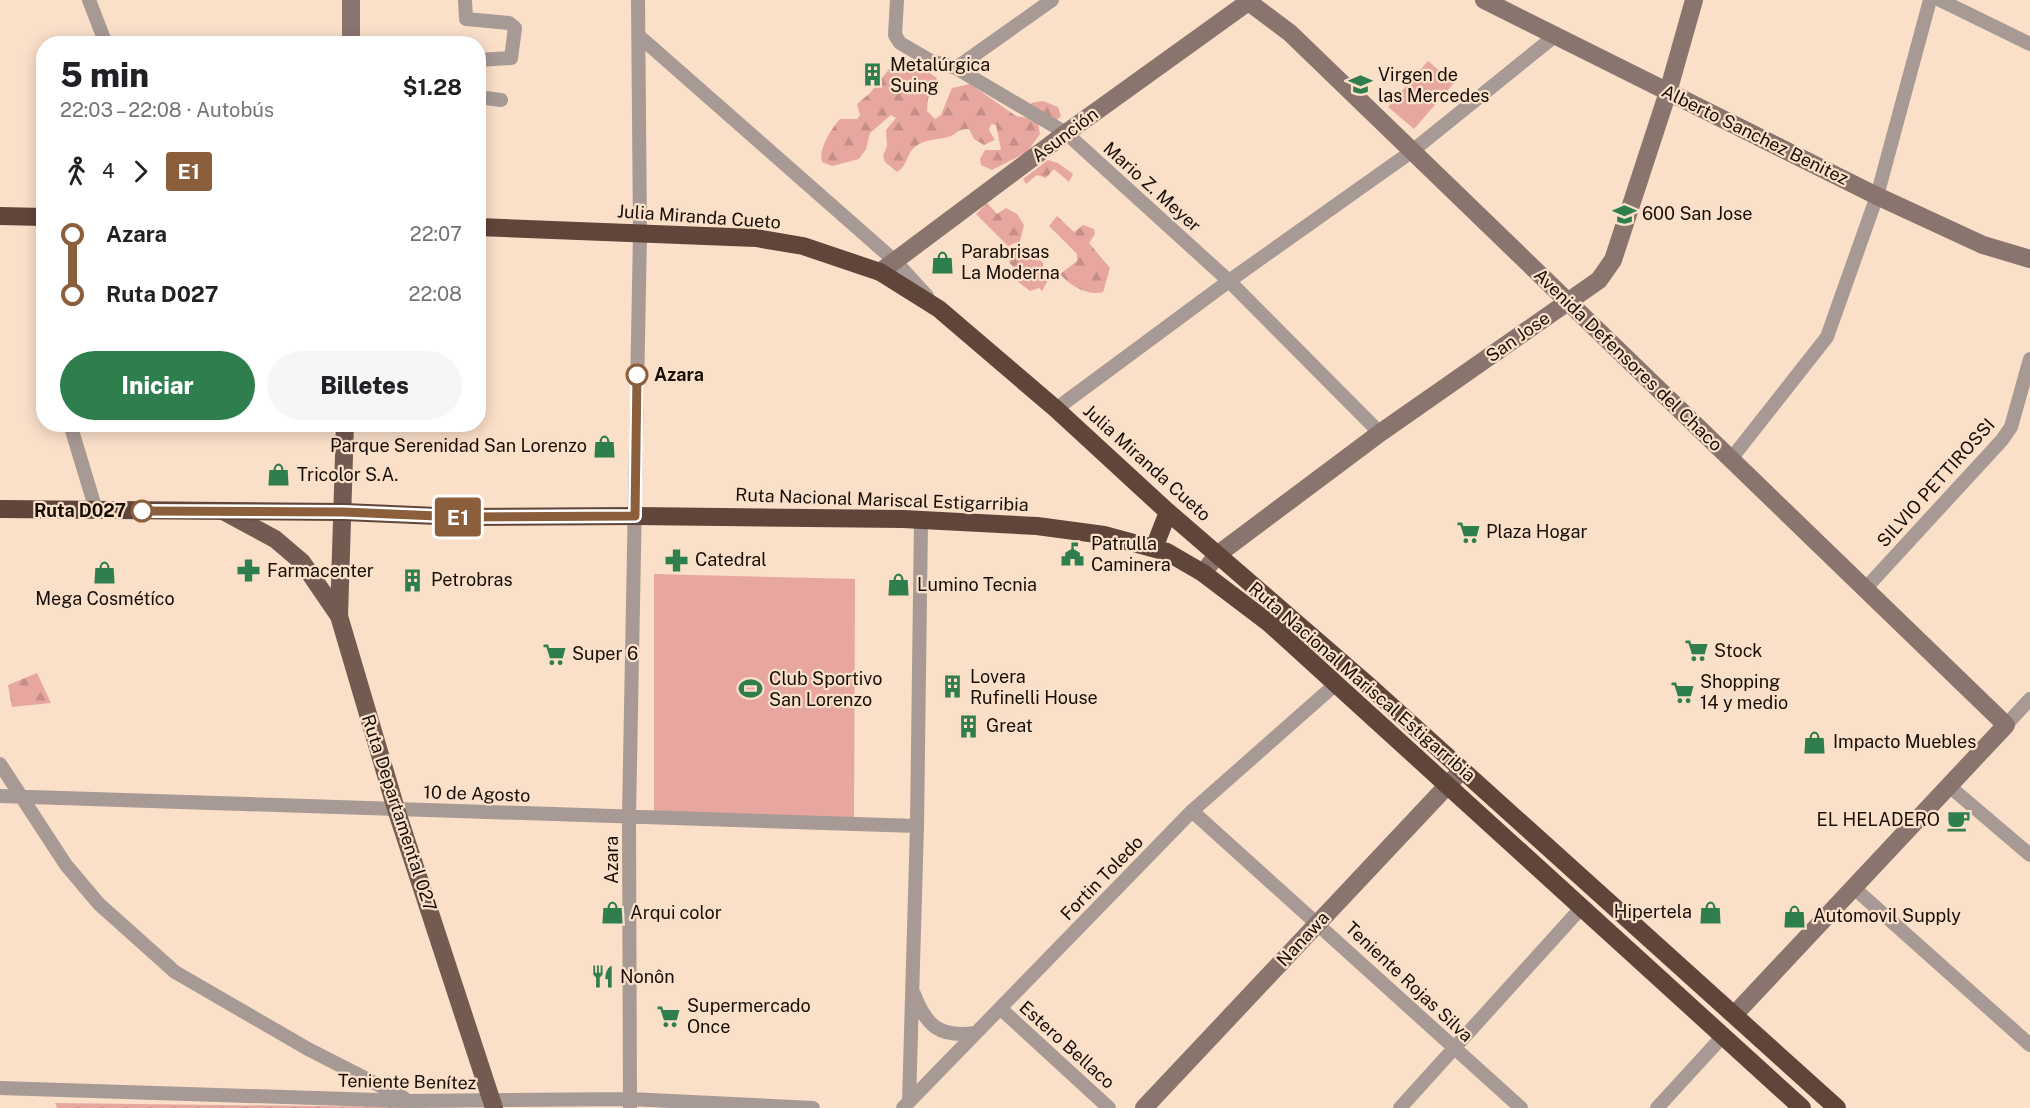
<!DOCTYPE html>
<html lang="es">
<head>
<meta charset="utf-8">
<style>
	:root { --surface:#fff; --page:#f6f6f6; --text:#202124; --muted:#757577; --accent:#2f7e4e }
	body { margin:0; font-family:"Public Sans",sans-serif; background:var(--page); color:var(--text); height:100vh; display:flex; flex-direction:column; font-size:22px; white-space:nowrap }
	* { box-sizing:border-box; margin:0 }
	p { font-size:20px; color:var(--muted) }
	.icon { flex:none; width:33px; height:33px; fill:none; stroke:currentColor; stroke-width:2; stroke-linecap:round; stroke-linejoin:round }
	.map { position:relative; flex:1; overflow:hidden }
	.details { position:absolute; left:36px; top:36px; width:450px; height:396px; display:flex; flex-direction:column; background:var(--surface); border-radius:24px; box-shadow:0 3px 15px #0003 }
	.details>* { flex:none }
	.badge { padding:0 12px; border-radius:4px; font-size:21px; line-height:39px }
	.map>.badge { position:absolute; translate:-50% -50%; box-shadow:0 0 0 3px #fff }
	.legs { display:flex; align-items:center; gap:9px; height:66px; padding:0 24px; font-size:20px }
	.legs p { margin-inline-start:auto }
	.head { display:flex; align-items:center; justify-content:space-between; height:102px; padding:0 24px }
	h1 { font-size:33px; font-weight:800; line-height:45px }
	.button { display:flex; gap:12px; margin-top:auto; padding:12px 24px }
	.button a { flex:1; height:69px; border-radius:36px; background:var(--accent); color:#fff; font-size:24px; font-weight:800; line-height:69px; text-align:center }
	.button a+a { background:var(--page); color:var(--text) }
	ul { padding:0 24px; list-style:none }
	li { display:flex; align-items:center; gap:21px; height:60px; font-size:22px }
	li i { display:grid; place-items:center; width:9px; height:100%; margin:0 8px; background:currentColor }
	li i::after { content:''; width:15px; height:15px; margin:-8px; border:4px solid; border-radius:50%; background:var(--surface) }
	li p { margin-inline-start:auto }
	li:first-child i { background:linear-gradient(#0000 50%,currentColor 0) }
	li:last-child i { background:linear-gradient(currentColor 50%,#0000 0) }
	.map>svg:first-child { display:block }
	.green { fill:#e7a7a0 }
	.forest { fill:url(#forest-firs) }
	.cemetery { fill:url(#cemetery-stones) }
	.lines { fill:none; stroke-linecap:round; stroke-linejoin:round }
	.street { stroke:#a79993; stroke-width:14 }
	.secondary { stroke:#89756d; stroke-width:18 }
	.primary { stroke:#735b51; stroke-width:18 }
	.highway { stroke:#60453a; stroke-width:18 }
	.line-1-casing { stroke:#fff; stroke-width:14 }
	.line-1 { stroke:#8b5e3c; stroke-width:9 }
	.stop-1-dot { fill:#fff; stroke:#8b5e3c; stroke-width:3 }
	.labels { text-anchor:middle; stroke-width:4.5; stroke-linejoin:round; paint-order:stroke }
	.poi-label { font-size:18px; fill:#170e07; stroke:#fadfc9; text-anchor:start }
	.street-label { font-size:18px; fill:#170e07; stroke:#fadfc9 }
	.stop-label { font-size:18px; font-weight:bold; fill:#170e07; stroke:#fadfc9; text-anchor:start }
</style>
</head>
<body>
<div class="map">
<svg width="2030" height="1108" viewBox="0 0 2030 1108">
	<defs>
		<pattern id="forest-firs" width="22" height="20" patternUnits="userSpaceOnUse" patternTransform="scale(1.5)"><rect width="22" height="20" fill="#e7a7a0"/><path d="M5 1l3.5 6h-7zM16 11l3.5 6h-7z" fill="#c58f88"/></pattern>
		<pattern id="cemetery-stones" width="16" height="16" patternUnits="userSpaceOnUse" patternTransform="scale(1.5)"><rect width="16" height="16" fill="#e7a7a0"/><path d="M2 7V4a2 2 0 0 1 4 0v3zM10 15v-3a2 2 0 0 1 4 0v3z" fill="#c58f88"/></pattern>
	</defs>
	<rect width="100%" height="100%" fill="#fadfc9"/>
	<path class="green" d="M1428 61 1454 83 1414 129 1388 107Z
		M654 574 855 579 854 819 654 813Z"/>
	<path class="forest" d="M895 67 912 73 922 68 937 78 928 99 927 111 935 119 941 115 952 88 970 84 1016 116 1033 119 1031 103 1043 101 1058 107 1061 116 1057 120 1038 123 1040 134 1027 152 992 170 981 165 980 159 985 150H1001L996 125 991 124 989 130 995 140 984 145 974 139 969 129C958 128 956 135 948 137 937 140 926 139 916 146 906 153 908 166 897 172L885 162 883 156 887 146 886 130 896 118 891 115 870 133 866 149 859 159 832 166 822 162C818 149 832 128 840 119H857L860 115 857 104 870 93 890 68Z
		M1048 160 1058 163 1073 174 1069 182 1054 169 1046 178 1037 175 1026 184 1023 179Z
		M987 203 997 214 1006 208 1017 214 1024 225 1020 241 1008 246 976 214Z
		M1057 216 1074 232 1083 225 1094 229 1095 234 1089 243 1110 268 1103 292C1086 296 1071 286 1060 274L1077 261V254L1049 226Z
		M1026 248 1043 263V269L1051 275 1042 291 1039 288 1030 291 1017 281 1018 273 1009 262 1016 250Z
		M37 673 51 703 12 707 8 685Z"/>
	<path class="cemetery" d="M55 1103 477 1108H57Z"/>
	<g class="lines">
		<path class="street" d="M89 0 106 44
			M465 0 466 19 509 23 515 28 511 58 478 60
			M897 0 895 35 900 43 931 61 956 68 1066 133 1229 281 1380 433
			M1940 0 2030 44
			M639 36 896 262 927 296
			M956 68 1052 0
			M478 97 501 100
			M1056 409 1229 281 1411 152 1556 35
			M70 424 96 510
			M1731 459 1827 337 1877 196 1930 0
			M1864 590 2002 440 2011 427 2030 359
			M2006 725 2030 699
			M0 764 66 865 99 904 175 972 308 1049 404 1098
			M1949 786 2030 855
			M0 796 917 826
			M1192 811 1521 1108
			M1853 887 2030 1045
			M914 994C926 1026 940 1038 975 1033
			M1001 1009 1109 1108
			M0 1088 409 1101 630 1099 813 1108
			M909 1102 917 826 921 519
			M630 1108 629 816 640 233 638 0
			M903 1108 1192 811 1337 683
			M1400 1108 1582 907
			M1657 1108 1723 1036"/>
		<path class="secondary" d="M1246 0 1290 33 2006 725 1735 1014
			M1484 0 1877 196 1983 245 2030 259
			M351 44V0
			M880 272 1066 133 1251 0
			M1203 573 1217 555 1380 433 1599 280 1613 260 1668 92 1694 0
			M1144 1108 1462 770"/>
		<path class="primary" d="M345 424 339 616 396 809 494 1108
			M225 512 275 539 302 562 339 616"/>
		<path class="highway" d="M0 216 44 217
			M478 227 756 238 803 246 880 272 939 309 1056 409 1168 512 1368 685 1837 1108
			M0 509 344 512 461 517 635 516 903 519 1037 526 1104 535 1167 552 1203 573 1269 623 1802 1108
			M1154 548 1168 512"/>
	</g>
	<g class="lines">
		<defs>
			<path id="line-1" d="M142 511 344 512 461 517 635 516 637 375"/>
		</defs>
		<use href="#line-1" class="line-1-casing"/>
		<use href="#line-1" class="line-1"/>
	</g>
	<defs>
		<symbol id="building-bare" viewBox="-9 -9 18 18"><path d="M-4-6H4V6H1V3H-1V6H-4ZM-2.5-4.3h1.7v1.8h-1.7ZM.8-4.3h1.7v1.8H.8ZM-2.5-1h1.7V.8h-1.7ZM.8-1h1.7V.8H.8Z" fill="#2f7e4e" stroke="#fadfc9" stroke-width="2.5" paint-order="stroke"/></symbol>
		<symbol id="school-bare" viewBox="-9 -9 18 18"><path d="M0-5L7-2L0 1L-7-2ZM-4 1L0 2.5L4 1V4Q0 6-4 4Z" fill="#2f7e4e" stroke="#fadfc9" stroke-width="2.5" paint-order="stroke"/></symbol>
		<symbol id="shop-bare" viewBox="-9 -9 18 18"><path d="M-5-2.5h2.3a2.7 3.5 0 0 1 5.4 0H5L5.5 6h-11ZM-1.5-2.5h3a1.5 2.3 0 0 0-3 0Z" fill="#2f7e4e" stroke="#fadfc9" stroke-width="2.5" paint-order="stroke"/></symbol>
		<symbol id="supermarket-bare" viewBox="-9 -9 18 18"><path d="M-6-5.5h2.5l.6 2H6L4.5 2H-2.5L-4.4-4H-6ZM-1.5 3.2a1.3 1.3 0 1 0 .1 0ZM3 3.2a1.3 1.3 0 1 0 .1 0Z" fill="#2f7e4e" stroke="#fadfc9" stroke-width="2.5" paint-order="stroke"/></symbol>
		<symbol id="civic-bare" viewBox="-9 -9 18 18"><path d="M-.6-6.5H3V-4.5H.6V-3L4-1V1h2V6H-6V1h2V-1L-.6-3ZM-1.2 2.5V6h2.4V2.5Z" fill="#2f7e4e" stroke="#fadfc9" stroke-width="2.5" paint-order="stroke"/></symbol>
		<symbol id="pharmacy-bare" viewBox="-9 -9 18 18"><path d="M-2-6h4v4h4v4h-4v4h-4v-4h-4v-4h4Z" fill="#2f7e4e" stroke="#fadfc9" stroke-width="2.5" paint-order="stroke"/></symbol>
		<symbol id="stadium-bare" viewBox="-9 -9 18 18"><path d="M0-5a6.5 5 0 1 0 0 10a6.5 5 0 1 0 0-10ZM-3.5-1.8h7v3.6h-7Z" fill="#2f7e4e" stroke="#fadfc9" stroke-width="2.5" paint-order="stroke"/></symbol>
		<symbol id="cafe-bare" viewBox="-9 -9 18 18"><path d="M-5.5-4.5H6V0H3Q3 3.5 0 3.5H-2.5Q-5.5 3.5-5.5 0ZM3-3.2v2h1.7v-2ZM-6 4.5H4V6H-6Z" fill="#2f7e4e" stroke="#fadfc9" stroke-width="2.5" paint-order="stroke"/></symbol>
		<symbol id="restaurant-bare" viewBox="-9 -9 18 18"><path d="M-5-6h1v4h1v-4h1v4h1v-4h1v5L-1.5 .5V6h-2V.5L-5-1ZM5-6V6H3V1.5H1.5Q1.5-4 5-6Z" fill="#2f7e4e" stroke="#fadfc9" stroke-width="2.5" paint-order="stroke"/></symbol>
	</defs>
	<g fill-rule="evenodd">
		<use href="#building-bare" x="856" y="58" width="33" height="33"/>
		<use href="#school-bare" x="1344" y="68" width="33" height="33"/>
		<use href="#school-bare" x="1608" y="198" width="33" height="33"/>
		<use href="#shop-bare" x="926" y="246" width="33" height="33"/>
		<use href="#shop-bare" x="588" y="430" width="33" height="33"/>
		<use href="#shop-bare" x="262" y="458" width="33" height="33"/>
		<use href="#supermarket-bare" x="1452" y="516" width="33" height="33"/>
		<use href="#civic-bare" x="1056" y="538" width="33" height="33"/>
		<use href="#pharmacy-bare" x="660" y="544" width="33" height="33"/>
		<use href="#pharmacy-bare" x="232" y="554" width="33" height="33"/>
		<use href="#shop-bare" x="88" y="556" width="33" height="33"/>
		<use href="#building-bare" x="396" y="564" width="33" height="33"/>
		<use href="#shop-bare" x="882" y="568" width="33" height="33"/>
		<use href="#supermarket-bare" x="1680" y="634" width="33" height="33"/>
		<use href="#supermarket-bare" x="538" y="638" width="33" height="33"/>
		<use href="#building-bare" x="936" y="670" width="33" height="33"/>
		<use href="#stadium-bare" x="734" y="672" width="33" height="33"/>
		<use href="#supermarket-bare" x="1666" y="676" width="33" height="33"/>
		<use href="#building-bare" x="952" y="710" width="33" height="33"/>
		<use href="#shop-bare" x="1798" y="726" width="33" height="33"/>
		<use href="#cafe-bare" x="1942" y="804" width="33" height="33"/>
		<use href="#shop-bare" x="1694" y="896" width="33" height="33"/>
		<use href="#shop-bare" x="596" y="896" width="33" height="33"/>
		<use href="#shop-bare" x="1778" y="900" width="33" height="33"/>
		<use href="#restaurant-bare" x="586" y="960" width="33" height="33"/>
		<use href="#supermarket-bare" x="652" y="1000" width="33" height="33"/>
	</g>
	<g class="stop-1-dot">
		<circle cx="637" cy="375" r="10"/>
		<circle cx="142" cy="511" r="10"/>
	</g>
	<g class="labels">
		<g class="poi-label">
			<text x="890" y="71">Metalúrgica<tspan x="890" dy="21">Suing</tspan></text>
			<text x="1378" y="81">Virgen de<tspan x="1378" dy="21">las Mercedes</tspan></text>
			<text x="1642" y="220">600 San Jose</text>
			<text x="961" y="258">Parabrisas<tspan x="961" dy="21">La Moderna</tspan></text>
			<text x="587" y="452" text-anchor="end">Parque Serenidad San Lorenzo</text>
			<text x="297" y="481">Tricolor S.A.</text>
			<text x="1486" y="538">Plaza Hogar</text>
			<text x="1091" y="550">Patrulla<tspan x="1091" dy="21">Caminera</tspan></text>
			<text x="695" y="566">Catedral</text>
			<text x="267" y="577">Farmacenter</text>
			<text x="431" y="586">Petrobras</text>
			<text x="917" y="591">Lumino Tecnia</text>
			<text x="105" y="605" text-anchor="middle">Mega Cosmétíco</text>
			<text x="1714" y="657">Stock</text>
			<text x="572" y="660">Super 6</text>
			<text x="970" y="683">Lovera<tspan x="970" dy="21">Rufinelli House</tspan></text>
			<text x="769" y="685">Club Sportivo<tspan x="769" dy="21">San Lorenzo</tspan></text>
			<text x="1700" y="688">Shopping<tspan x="1700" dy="21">14 y medio</tspan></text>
			<text x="986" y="732">Great</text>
			<text x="1833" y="748">Impacto Muebles</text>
			<text x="1940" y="826" text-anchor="end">EL HELADERO</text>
			<text x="1692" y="918" text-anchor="end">Hipertela</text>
			<text x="630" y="919">Arqui color</text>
			<text x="1813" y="922">Automovil Supply</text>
			<text x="620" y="983">Nonôn</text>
			<text x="687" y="1012">Supermercado<tspan x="687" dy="21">Once</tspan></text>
		</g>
		<g class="street-label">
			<text transform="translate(1065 135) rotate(-37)" y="6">Asunción</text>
			<text transform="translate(1755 135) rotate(26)" y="6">Alberto Sanchez Benitez</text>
			<text transform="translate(1152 187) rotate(42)" y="6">Mario Z. Meyer</text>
			<text transform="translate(699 217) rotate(4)" y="6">Julia Miranda Cueto</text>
			<text transform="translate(1518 337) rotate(-35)" y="6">San Jose</text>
			<text transform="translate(1628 360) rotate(44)" y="6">Avenida Defensores del Chaco</text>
			<text transform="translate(1147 463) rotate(42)" y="6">Julia Miranda Cueto</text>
			<text transform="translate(1936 483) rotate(-48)" y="6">SILVIO PETTIROSSI</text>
			<text transform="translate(882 500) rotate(2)" y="6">Ruta Nacional Mariscal Estigarribia</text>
			<text transform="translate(1362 682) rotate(41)" y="6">Ruta Nacional Mariscal Estigarribia</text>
			<text transform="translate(477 794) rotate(2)" y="6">10 de Agosto</text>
			<text transform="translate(399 813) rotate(72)" y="6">Ruta Departamental 027</text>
			<text transform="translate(612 860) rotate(-90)" y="6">Azara</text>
			<text transform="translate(1102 878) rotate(-46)" y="6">Fortin Toledo</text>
			<text transform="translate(1303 939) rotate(-47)" y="6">Nanawa</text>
			<text transform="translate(1409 982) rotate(43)" y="6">Teniente Rojas Silva</text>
			<text transform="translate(1067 1045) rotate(42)" y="6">Estero Bellaco</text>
			<text transform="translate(407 1082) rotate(1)" y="6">Teniente Benítez</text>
		</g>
		<g class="stop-label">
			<text x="654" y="381">Azara</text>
			<text x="126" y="517" text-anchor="end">Ruta D027</text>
		</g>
	</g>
</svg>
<b class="badge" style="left:458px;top:517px;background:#8b5e3c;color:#fff">E1</b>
<section class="details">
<div class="head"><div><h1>5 min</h1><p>22:03 – 22:08 · Autobús</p></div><b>$1.28</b></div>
<div class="legs"><svg class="icon" aria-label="walk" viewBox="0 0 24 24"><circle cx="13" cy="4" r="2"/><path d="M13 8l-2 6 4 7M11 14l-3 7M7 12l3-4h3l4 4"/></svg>4<svg class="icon" aria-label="forward" viewBox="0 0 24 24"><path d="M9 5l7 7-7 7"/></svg><b class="badge" style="background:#8b5e3c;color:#fff">E1</b></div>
<ul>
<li><i style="color:#8b5e3c"></i><b>Azara</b><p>22:07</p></li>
<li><i style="color:#8b5e3c"></i><b>Ruta D027</b><p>22:08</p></li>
</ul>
<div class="button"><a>Iniciar</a><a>Billetes</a></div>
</section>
</div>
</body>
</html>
